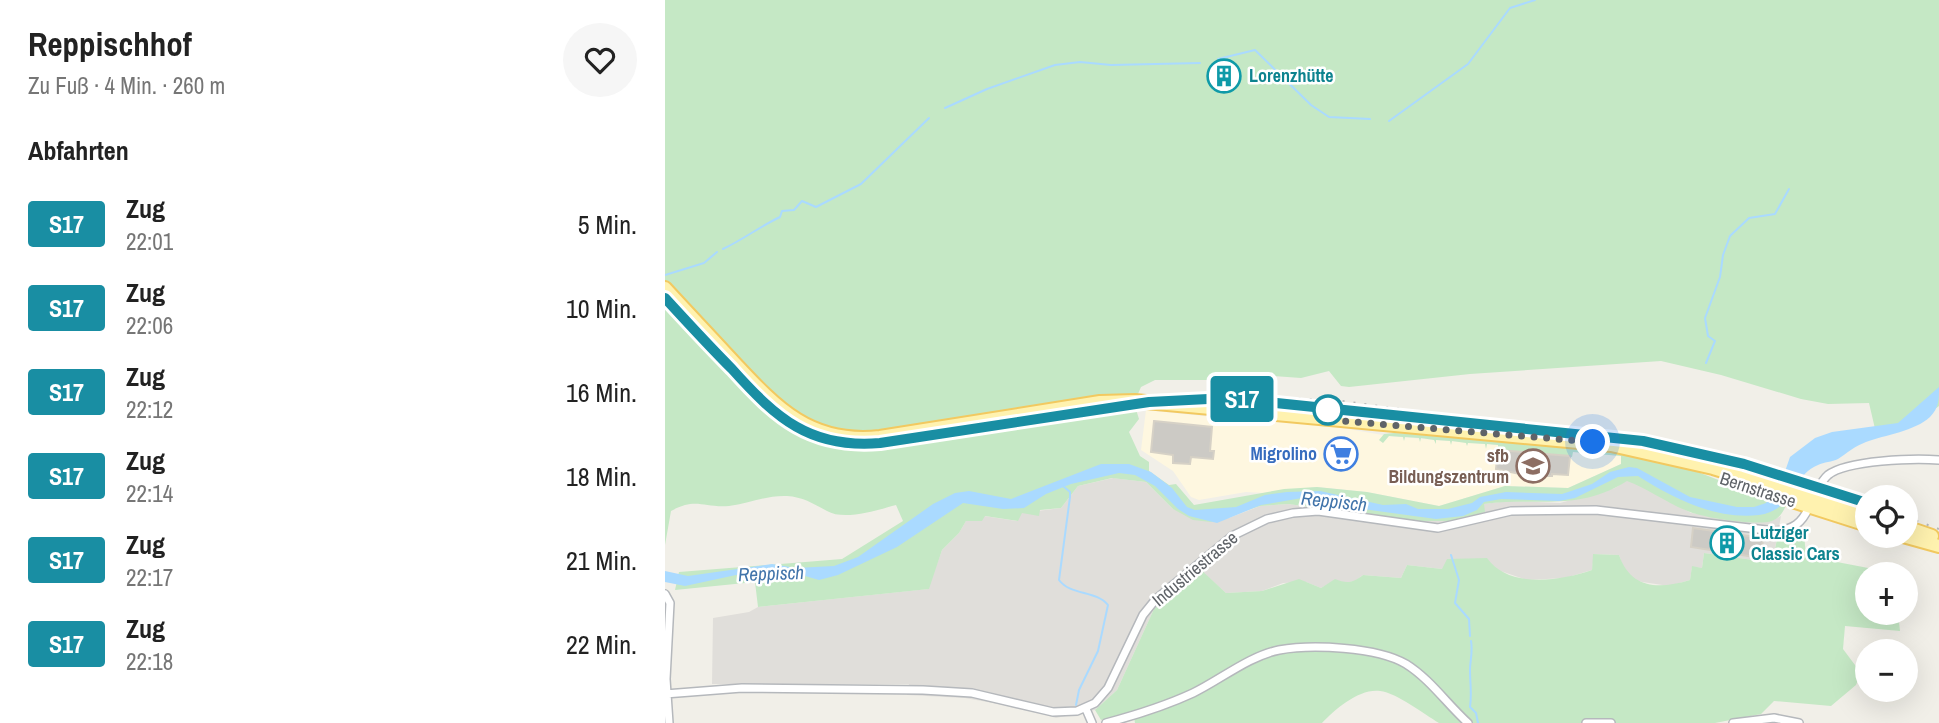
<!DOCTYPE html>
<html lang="de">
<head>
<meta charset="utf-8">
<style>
	:root { --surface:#fff; --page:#f6f6f6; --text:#222; --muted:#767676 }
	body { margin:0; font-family:"Archivo Narrow",sans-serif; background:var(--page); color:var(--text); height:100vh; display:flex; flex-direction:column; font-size:26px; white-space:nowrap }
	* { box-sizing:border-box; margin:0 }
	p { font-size:23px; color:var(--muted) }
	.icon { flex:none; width:38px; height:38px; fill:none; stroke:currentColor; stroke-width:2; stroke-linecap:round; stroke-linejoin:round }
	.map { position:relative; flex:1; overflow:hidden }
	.panel { display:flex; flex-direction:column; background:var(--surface); width:665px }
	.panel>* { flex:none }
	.badge { padding:0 14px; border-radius:5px; font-size:24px; line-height:46px }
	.tools { position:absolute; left:1190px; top:485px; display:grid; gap:14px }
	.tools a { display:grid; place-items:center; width:63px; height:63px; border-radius:50%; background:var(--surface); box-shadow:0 7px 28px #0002; font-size:35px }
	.you { position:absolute; width:35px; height:35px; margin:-18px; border:5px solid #fff; border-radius:50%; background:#1a73e8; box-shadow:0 0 0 10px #1a73e833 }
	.map>.badge { position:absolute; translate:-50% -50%; box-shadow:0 0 0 4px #fff }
	h2 { padding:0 28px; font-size:26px; line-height:63px }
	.round { display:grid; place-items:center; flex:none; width:74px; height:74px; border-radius:37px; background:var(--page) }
	.summary { display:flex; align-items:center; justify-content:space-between; height:119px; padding:0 28px }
	h1 { font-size:33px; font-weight:700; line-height:52px }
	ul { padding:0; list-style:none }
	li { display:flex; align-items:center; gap:21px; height:84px; padding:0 28px }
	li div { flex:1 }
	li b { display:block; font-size:26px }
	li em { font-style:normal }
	li .badge { min-width:77px; font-weight:700; text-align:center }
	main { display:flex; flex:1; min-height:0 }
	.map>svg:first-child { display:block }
	.commercial { fill:#fef7e0 }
	.industrial { fill:#e0deda }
	.green { fill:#c5e8c5 }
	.water { fill:#aadaff }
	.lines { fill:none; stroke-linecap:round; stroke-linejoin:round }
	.stream { stroke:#aadaff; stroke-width:2 }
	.building { fill:#cccac5; stroke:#d6d1c6; stroke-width:2 }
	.minor-casing { stroke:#b5b8bc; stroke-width:10 }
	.primary-casing { stroke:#f2c960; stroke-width:16 }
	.minor { stroke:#fff; stroke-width:7 }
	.primary { stroke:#fff2af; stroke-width:12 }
	.rail { stroke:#b6b7b8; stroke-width:2; stroke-dasharray:2 9; stroke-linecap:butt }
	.line-casing { stroke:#fff; stroke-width:16 }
	.line { stroke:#198ea3; stroke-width:10 }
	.walk { stroke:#5f6368; stroke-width:7; stroke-dasharray:0 12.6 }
	.stop-dot { fill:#fff; stroke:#198ea3; stroke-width:3.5 }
	.labels { text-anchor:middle; stroke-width:5; stroke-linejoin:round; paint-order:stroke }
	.culture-label { font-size:18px; font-weight:bold; fill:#0d838f; stroke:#fff; text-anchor:start }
	.shop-label { font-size:18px; font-weight:bold; fill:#366cbe; stroke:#fff; text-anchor:end }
	.education-label { font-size:18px; font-weight:bold; fill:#785e54; stroke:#fff; text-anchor:end }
	.street-label { font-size:18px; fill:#5f6368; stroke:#fff }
	.water-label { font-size:19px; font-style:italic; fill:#4174aa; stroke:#fff }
</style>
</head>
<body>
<main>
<section class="panel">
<div class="summary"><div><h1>Reppischhof</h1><p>Zu Fuß · 4 Min. · 260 m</p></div><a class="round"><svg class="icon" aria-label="heart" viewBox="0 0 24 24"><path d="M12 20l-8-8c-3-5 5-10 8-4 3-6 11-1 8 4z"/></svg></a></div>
<h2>Abfahrten</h2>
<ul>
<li><span class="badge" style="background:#198ea3;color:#fff">S17</span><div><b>Zug</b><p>22:01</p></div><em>5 Min.</em></li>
<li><span class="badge" style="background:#198ea3;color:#fff">S17</span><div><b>Zug</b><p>22:06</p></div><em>10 Min.</em></li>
<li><span class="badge" style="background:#198ea3;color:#fff">S17</span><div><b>Zug</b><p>22:12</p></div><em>16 Min.</em></li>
<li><span class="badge" style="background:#198ea3;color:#fff">S17</span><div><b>Zug</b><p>22:14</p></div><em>18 Min.</em></li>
<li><span class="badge" style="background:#198ea3;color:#fff">S17</span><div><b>Zug</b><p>22:17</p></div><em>21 Min.</em></li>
<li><span class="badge" style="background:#198ea3;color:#fff">S17</span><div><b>Zug</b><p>22:18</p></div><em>22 Min.</em></li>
</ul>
</section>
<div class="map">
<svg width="1274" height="723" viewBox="0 0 1274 723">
	<rect width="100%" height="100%" fill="#f1efe8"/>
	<path class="commercial" d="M481 410 585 421 591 419 655 424 723 436 833 445V450L906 457 907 452 957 456 956 464 903 488 840 486 774 506 702 492 652 487 599 493 581 492 534 500 526 497 508 471 476 450Z"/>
	<path class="industrial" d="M448 478 481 482 508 509 564 518 595 506 623 504 753 521H785L819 512 818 504 844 501 895 503 950 488 962 480 985 489 1026 513 1106 521 1116 516 1109 554 1095 561 1039 553 1037 568 1027 567 1025 580 1004 586 971 581 959 569 954 555 929 554 927 570 900 578 862 580 830 569H777L742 565 736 578 698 575 690 581 680 583 670 580 656 588 641 582 618 583 597 591 561 593 533 568 489 609 452 690 430 710 391 718 361 709 300 698 242 695 244 684H47L48 618 84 612 93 607 263 589 277 550 294 533 301 521 319 516 352 521 356 513 396 508 413 486Z"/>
	<path class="green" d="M0 0H1274V406L1253 421 1211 433 1204 403 1163 404 1136 399 1056 375 996 361 805 374 684 387 676 386 664 371 636 378 564 373 561 380H490L476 387 469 403 474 419 464 432 475 456 484 462V471L504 485 511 484 529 505 619 489 652 487 702 492 774 506 840 486 903 488 956 464V456L908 452 907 457 833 450V445L822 444 821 449 820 444 803 443 802 446 801 443 787 441 786 445 785 441 771 440V444L769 440 756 438 755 442 754 438 740 437 739 441 738 437 724 436 718 443 714 440 719 434 729 433 799 436 953 450 1025 469 1121 506C1117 513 1115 518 1107 521 1091 526 1041 518 1025 512 1003 504 984 489 962 481 913 512 871 497 819 504L820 512 786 521H753L623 504 595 506 546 522 528 520 508 509 481 482 447 478 413 486 396 508 375 510 374 516 357 513 353 521 320 516 317 521H301L294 533 277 550 264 589 93 607 90 582 10 590 14 572 177 559 238 521 231 505C213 510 179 521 162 511 149 504 138 497 122 496 101 495 84 504 64 506 38 508 31 497 6 511L0 545Z
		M1139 534 1141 556 1229 573 1202 574V612L1233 613 1235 631 1180 626 1178 649 1196 673 1191 685 1166 706 1109 701 1096 714 1050 723H774C759 714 732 693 715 691 695 688 670 709 657 723H470L468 713 436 720 430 710 452 690 489 609 534 568 561 593 597 591 634 579 656 588 670 579C682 584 688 583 698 575L736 578 742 565 777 569 782 559 822 558C844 589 895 581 927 570L928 554 954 555C966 590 995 589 1025 580L1027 566 1037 568 1039 553 1095 561 1098 556 1109 554 1112 539Z"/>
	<path class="water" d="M1274 387C1274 399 1274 408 1265 417 1250 431 1220 435 1201 442 1190 446 1182 453 1173 459 1167 462 1159 462 1153 465 1126 476 1130 510 1094 515 1050 520 1008 498 973 476L953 477 910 498 894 501 836 499 819 502 812 510 798 516 771 519 683 507 656 498 643 497 596 505 552 523 524 516 513 509 490 486 470 475 454 473 406 484 381 494 359 508 338 509 298 503 232 547 173 575 154 580 140 576 71 575 20 586 0 582V571L23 576 107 564 131 568 169 566 193 557 268 504 290 493 304 491 346 499 436 464H464L486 472 507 488 522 507 530 510 571 507 600 495 622 492 655 491 718 505 741 504 753 509H783L807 503 815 497 841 492 897 494 927 484 945 472 964 467 972 468 1025 497 1072 507H1089L1101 503 1117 480 1125 457 1150 438 1167 432 1233 423Z"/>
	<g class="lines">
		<path class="stream" d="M553 59 590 50 646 105 664 117 705 119
			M280 108 322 89 390 65 415 62 446 65 535 63
			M724 121 803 64 845 8 870 0
			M58 249C79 239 94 227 115 217L117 211 129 210 137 201 151 207 196 184 264 118
			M0 275 39 263 52 252
			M1041 363 1050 341 1043 336 1040 318 1055 277 1058 255 1065 236 1084 218 1110 214 1124 189
			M398 486 405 492V497L394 580C406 596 431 590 443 605L433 651 414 690 411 705
			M786 555 794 580 790 603 804 619 805 636
			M806 641C808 652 805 660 805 670 805 683 807 694 805 707L811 713 813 723"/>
	</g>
	<path class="building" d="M489 421 547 427 545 451H549L548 459 526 457 525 464 508 463V455L486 452Z
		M833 450 905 456 903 475 887 474V476H879V473L855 471V474L831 469Z
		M1028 528 1098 538 1096 558 1026 547Z"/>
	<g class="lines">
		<defs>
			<path id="minor" d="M1147 499C1152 491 1156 481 1163 475 1182 460 1250 458 1274 460
				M0 594 5 603 1 679 4 723
				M0 694 77 688 258 690 307 693 388 712 412 711 430 703 443 688 478 615 491 599 567 536 602 519 628 513 653 511 773 528 846 511 931 510 1110 531C1128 530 1137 523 1144 507
				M421 709 427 723
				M441 723C471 715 500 706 528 693 555 680 584 656 614 650 647 644 712 647 741 664 765 679 782 704 803 723
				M921 723H946
				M1068 723 1109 718 1134 723"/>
			<path id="primary" d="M0 288C22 312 44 335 66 359 110 406 144 445 215 437L435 402 470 401 946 445 1048 468 1202 515
				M1124 500 1202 525
				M1241 527 1267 536
				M1238 536 1274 546"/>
		</defs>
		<use href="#minor" class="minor-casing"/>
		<use href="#primary" class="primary-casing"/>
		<use href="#minor" class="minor"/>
		<use href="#primary" class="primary"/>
		<path class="rail" d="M0 298C22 322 44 346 67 369 111 418 145 449 215 443L484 402 563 396 671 400 888 430
			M632 407 715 415
			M879 429C991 439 1097 465 1202 503
			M1241 517 1274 529"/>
	</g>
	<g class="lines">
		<defs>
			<path id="line" d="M0 298C22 322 44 346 67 369 111 418 145 449 215 443L484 402 563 398 978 441 1079 464 1202 503"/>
		</defs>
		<use href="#line" class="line-casing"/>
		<use href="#line" class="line"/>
		<path class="walk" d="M663 410 666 420 928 442"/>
	</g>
	<defs>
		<symbol id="building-ring" viewBox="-11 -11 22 22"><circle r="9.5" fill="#fff" stroke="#0f9aa8" stroke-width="1.5"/><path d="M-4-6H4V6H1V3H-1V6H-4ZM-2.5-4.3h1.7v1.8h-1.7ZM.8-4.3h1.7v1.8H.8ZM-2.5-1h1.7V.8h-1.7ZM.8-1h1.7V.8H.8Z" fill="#0f9aa8"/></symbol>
		<symbol id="supermarket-ring" viewBox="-11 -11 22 22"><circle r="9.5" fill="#fff" stroke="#3f7fe0" stroke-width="1.5"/><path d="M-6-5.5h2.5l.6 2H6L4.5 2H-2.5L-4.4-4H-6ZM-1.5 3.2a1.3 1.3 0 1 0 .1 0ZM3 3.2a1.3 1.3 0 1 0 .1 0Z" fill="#3f7fe0"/></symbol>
		<symbol id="school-ring" viewBox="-11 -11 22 22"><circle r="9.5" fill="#fff" stroke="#8d6e63" stroke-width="1.5"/><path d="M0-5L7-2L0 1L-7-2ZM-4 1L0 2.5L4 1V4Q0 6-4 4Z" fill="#8d6e63"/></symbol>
	</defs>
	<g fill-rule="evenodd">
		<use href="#building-ring" x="540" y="57" width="38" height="38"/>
		<use href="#supermarket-ring" x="657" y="435" width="38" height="38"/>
		<use href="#school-ring" x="849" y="447" width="38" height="38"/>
		<use href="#building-ring" x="1043" y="524" width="38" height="38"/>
	</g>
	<circle class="stop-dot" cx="663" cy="410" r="14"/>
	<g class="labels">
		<g class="culture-label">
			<text x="584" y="82">Lorenzhütte</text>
			<text x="1086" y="539">Lutziger<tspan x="1086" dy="21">Classic Cars</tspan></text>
		</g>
		<g class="shop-label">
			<text x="652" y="460">Migrolino</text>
		</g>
		<g class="education-label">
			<text x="844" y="462">sfb<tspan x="844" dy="21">Bildungszentrum</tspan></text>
		</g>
		<g class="street-label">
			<text transform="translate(1093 490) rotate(18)" y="6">Bernstrasse</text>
			<text transform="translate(530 569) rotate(-40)" y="6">Industriestrasse</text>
		</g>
		<g class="water-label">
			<text transform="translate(669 501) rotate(6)" y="7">Reppisch</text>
			<text transform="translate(106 573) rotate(-2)" y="7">Reppisch</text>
		</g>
	</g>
</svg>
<div class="tools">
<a><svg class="icon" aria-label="locate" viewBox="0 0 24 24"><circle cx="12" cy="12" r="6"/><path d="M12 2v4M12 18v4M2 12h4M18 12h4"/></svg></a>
<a>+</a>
<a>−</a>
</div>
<div class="you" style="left:928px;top:442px"></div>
<b class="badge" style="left:577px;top:399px;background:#198ea3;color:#fff">S17</b>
</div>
</main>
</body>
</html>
